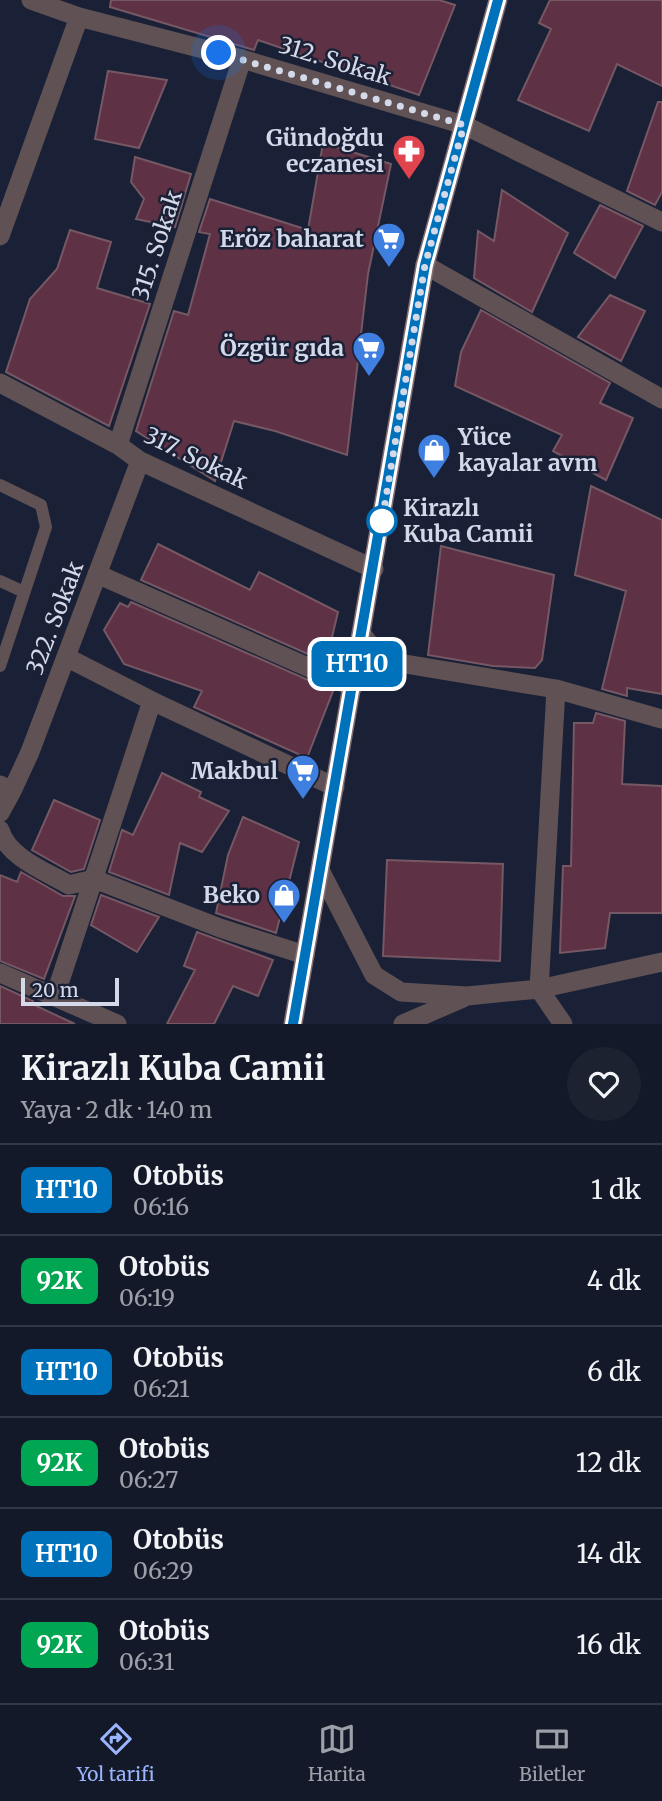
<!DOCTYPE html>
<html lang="tr">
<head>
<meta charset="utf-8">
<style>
	:root { --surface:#141929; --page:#1d2231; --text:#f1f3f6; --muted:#9da0a8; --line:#333846; --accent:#9ab5fd }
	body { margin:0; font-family:Merriweather,serif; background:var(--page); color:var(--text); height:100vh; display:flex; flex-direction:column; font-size:26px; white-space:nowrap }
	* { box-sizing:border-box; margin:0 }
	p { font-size:23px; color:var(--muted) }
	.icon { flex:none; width:38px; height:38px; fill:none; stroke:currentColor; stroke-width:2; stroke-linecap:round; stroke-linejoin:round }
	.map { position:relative; height:1024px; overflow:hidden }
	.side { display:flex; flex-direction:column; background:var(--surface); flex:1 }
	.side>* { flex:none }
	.badge { padding:0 14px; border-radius:10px; font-size:24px; line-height:46px }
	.scale { position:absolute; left:21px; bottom:18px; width:98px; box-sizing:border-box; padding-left:7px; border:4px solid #d3d9e8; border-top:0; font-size:19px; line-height:24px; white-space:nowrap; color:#d3d9e8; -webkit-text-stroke:5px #1a2137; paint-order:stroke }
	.you { position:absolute; width:35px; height:35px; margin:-18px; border:5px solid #fff; border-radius:50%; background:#1a73e8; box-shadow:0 0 0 10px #1a73e833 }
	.map>.badge { position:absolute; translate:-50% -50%; box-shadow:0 0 0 4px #fff }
	.round { display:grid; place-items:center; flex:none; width:74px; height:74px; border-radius:37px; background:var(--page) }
	.summary { display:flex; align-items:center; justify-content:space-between; height:119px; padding:0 21px }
	h1 { font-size:33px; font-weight:700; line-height:52px }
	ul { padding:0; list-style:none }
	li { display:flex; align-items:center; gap:21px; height:91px; padding:0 21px; border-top:2px solid var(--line) }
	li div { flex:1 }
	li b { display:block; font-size:26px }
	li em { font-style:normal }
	li .badge { min-width:77px; font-weight:700; text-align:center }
	.tabs { display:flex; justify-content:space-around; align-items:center; height:98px; border-top:2px solid var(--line); background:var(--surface); font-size:19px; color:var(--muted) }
	.tabs a { display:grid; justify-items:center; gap:4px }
	.tabs .active { color:var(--accent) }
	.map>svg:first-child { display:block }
	.building { fill:#5e3144; stroke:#755863; stroke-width:2 }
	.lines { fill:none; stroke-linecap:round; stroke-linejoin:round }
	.service { stroke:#605254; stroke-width:12 }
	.minor { stroke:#605254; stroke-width:19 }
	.secondary { stroke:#826c70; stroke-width:19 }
	.line-casing { stroke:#fff; stroke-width:16 }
	.line { stroke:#0072bc; stroke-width:10 }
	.walk { stroke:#d3d9e8; stroke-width:7; stroke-dasharray:0 12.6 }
	.stop-dot { fill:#fff; stroke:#0072bc; stroke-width:3.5 }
	.labels { text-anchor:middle; stroke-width:5; stroke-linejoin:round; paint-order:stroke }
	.street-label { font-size:23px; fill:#d3d9e8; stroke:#1a2137 }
	.poi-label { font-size:23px; font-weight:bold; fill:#d3d9e8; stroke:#1a2137; text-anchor:end }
	.stop-label { font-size:23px; font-weight:bold; fill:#d3d9e8; stroke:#1a2137; text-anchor:start }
</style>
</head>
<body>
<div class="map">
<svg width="662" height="1024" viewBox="0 0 662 1024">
	<rect width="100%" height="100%" fill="#1a2137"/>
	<path class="building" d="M111 0H439L455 5 419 95 258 40 254 50 110 7Z
		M550 0H662V86L617 64 589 131 518 100 551 29 539 23Z
		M108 71 167 80 139 148 95 139Z
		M658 102H662V192L655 205 627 191Z
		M323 143 391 164 368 274 347 455 275 431 234 421 215 481 136 431 174 311 188 315 210 234 199 232 210 199 308 230Z
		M135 157 191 174 175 227 136 219 144 199 131 182Z
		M502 190 568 233 532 312 474 278 478 231 494 241Z
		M600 205 643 226 615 278 574 253Z
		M70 230 111 242 97 288 150 304 109 426 6 372 30 299 57 269Z
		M610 295 645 311 621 361 578 337Z
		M481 310 610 383 600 403 633 418 606 480 553 451 562 435 455 386 461 352Z
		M591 486 662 520V694L627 688V696L602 689 626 591 575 575Z
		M158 544 250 590 259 572 338 612 326 662 141 580Z
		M441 546 554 575 542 660 535 668 493 666 428 655Z
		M131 602 333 691 307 758 194 707 202 691 124 664 104 630 120 603 128 607Z
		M596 713 625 721 622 784 662 786V913H610L605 948 560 953 563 866H571L574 723H593Z
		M162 773 201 792 199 797 229 811 202 852 180 843 169 895 109 872 122 830 133 835Z
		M54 800 100 820 84 869 71 872 32 850Z
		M243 817 299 842 276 933 216 913 228 855Z
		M387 860 503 864 500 961 383 956Z
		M21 872 63 896H75L44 979 0 961V875L17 882Z
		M101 895 159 917 137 952 91 925Z
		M197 932 273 960 258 996 233 986 214 1024H167L195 970 184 966Z
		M0 986 33 1001 32 1004 75 1024H0Z"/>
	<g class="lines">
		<path class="service" d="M0 485 41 505 46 527 0 666
			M0 581 24 592"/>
		<path class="minor" d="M31 0 79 17 242 59 464 125 662 222
			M0 236 79 17
			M425 265 662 399
			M0 383 118 445 140 461 374 569
			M118 445 242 59
			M97 574 353 687
			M362 634 381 660 556 689 662 719
			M66 657 152 701 335 787
			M556 689 539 989 563 1024
			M0 785 12 791 30 752 140 461
			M0 813 12 791
			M0 830C7 857 47 872 69 885L94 879 220 928 305 955
			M320 870 374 975 401 992 467 996 539 989 662 962
			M0 973 117 1024
			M55 996 152 701
			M403 1024 463 998"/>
		<path class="secondary" d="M293 1024 425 265 498 0"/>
	</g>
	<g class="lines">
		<defs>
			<path id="line" d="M293 1024 425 265 498 0"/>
		</defs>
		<use href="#line" class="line-casing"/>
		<use href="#line" class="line"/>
		<path class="walk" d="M219 53 464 125 425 265 382 521"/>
	</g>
	<defs>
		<symbol id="pharmacy-pin" viewBox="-11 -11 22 30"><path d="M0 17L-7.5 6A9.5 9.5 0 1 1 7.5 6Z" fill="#e0444e" stroke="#1a2137"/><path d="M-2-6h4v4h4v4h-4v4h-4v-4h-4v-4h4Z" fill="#fff"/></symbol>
		<symbol id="supermarket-pin" viewBox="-11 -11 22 30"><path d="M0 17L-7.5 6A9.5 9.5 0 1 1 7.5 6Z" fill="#3f7fe0" stroke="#1a2137"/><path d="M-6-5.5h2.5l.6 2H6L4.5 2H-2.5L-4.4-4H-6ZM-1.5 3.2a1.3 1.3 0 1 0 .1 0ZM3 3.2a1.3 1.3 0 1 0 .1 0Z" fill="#fff"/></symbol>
		<symbol id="shop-pin" viewBox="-11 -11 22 30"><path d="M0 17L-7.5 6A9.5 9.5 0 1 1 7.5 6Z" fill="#3f7fe0" stroke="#1a2137"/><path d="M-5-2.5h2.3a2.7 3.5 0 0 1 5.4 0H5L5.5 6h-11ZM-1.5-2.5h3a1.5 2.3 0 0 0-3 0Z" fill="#fff"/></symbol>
	</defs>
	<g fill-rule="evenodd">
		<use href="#pharmacy-pin" x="390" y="132" width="38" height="52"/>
		<use href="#supermarket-pin" x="370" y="220" width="38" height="52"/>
		<use href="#supermarket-pin" x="350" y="329" width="38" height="52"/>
		<use href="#shop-pin" x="415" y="431" width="38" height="52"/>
		<use href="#supermarket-pin" x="284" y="752" width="38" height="52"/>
		<use href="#shop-pin" x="265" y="876" width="38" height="52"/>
	</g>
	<circle class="stop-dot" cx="382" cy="521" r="14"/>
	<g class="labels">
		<g class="street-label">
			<text transform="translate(335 61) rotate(17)" y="8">312. Sokak</text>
			<text transform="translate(157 245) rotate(-72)" y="8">315. Sokak</text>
			<text transform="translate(196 458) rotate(26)" y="8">317. Sokak</text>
			<text transform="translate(55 618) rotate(-69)" y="8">322. Sokak</text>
		</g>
		<g class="poi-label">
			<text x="384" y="146">Gündoğdu<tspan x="384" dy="26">eczanesi</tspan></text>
			<text x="364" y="247">Eröz baharat</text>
			<text x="344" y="356">Özgür gıda</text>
			<text x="458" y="445" text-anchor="start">Yüce<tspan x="458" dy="26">kayalar avm</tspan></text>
			<text x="278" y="779">Makbul</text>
			<text x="260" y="903">Beko</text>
		</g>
		<g class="stop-label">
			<text x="403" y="516">Kirazlı<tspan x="403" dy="26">Kuba Camii</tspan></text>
		</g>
	</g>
</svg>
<div class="scale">20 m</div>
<div class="you" style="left:219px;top:53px"></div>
<b class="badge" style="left:357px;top:664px;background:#0072bc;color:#fff">HT10</b>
</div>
<section class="side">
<div class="summary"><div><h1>Kirazlı Kuba Camii</h1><p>Yaya · 2 dk · 140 m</p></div><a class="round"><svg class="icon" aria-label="heart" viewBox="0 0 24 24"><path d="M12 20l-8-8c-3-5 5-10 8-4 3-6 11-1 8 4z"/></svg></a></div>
<ul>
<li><span class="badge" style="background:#0072bc;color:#fff">HT10</span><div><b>Otobüs</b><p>06:16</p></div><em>1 dk</em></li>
<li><span class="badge" style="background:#00a651;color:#fff">92K</span><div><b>Otobüs</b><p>06:19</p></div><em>4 dk</em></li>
<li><span class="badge" style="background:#0072bc;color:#fff">HT10</span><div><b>Otobüs</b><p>06:21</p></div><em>6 dk</em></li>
<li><span class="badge" style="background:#00a651;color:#fff">92K</span><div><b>Otobüs</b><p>06:27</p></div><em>12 dk</em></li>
<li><span class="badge" style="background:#0072bc;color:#fff">HT10</span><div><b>Otobüs</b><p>06:29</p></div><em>14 dk</em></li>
<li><span class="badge" style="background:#00a651;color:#fff">92K</span><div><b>Otobüs</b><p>06:31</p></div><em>16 dk</em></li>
</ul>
</section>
<nav class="tabs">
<a class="active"><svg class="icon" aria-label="directions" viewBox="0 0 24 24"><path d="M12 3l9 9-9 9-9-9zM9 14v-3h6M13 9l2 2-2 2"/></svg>Yol tarifi</a>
<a><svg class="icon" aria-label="map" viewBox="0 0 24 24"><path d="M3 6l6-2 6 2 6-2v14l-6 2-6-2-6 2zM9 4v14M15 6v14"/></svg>Harita</a>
<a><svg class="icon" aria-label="tickets" viewBox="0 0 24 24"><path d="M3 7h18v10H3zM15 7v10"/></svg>Biletler</a>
</nav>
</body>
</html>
